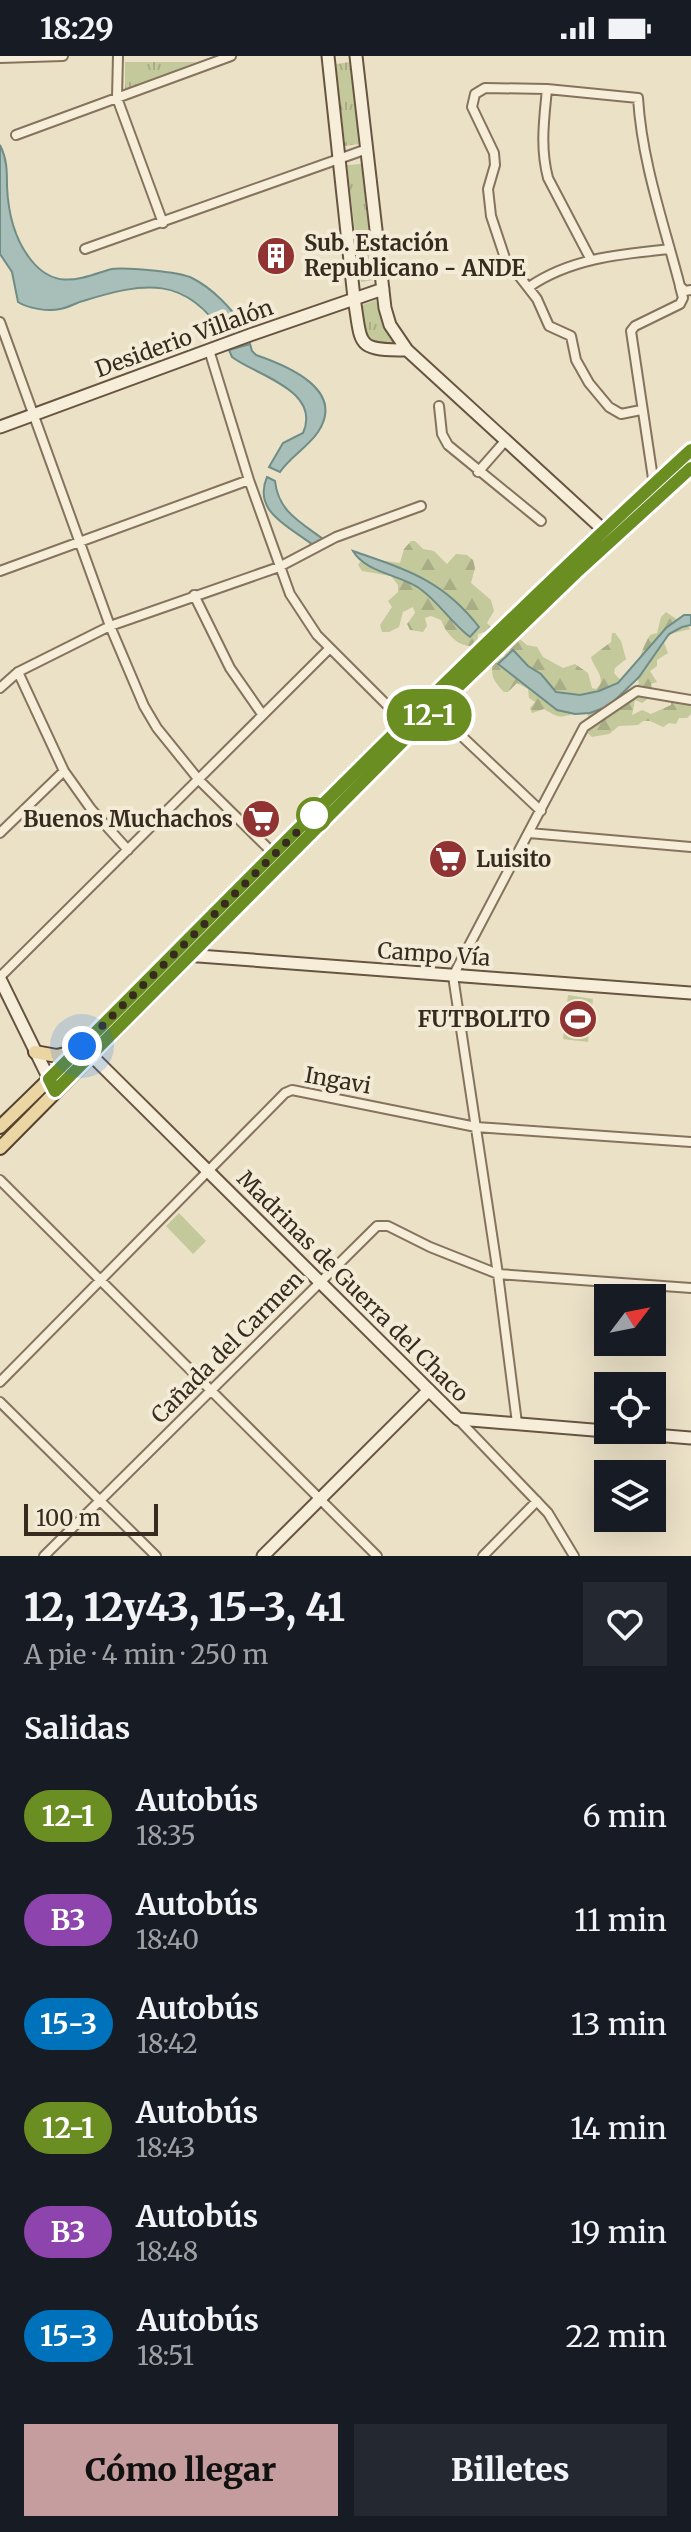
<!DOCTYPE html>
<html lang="es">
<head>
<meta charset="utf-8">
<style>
	:root { --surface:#171b24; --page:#242831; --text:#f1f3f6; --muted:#9ea1a6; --accent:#c59d9e }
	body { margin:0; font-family:Merriweather,serif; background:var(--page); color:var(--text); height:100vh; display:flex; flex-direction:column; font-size:30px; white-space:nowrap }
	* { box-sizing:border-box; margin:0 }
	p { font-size:26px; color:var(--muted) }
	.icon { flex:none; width:44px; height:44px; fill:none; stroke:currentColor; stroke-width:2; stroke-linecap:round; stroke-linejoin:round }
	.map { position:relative; height:1500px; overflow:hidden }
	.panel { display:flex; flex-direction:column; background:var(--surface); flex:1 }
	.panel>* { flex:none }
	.badge { padding:0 16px; border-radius:26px; font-size:28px; line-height:52px }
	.needle { width:52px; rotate:58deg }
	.tools { position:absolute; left:594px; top:1228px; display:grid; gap:16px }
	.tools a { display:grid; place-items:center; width:72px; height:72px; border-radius:0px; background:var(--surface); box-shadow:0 8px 32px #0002; font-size:40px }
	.scale { position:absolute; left:24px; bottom:20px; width:134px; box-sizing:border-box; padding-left:8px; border:4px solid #372b20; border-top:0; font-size:22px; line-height:28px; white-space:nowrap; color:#372b20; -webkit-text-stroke:6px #f3ebd6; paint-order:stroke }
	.you { position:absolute; width:40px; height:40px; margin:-20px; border:6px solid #fff; border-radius:50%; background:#1a73e8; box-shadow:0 0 0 12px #1a73e833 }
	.map>.badge { position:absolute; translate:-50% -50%; box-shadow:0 0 0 4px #fff }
	h2 { padding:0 24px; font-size:30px; line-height:72px }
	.round { display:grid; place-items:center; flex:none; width:84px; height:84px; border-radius:0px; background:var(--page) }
	.overview { display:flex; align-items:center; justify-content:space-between; height:136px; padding:0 24px }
	h1 { font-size:38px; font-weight:800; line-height:60px }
	.primary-button { display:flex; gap:16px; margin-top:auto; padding:16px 24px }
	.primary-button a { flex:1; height:92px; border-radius:0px; background:var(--accent); color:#111; font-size:32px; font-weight:800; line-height:92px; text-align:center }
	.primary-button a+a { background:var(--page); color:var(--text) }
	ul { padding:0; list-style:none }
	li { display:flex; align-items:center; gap:24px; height:104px; padding:0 24px }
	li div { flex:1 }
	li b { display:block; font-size:30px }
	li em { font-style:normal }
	li .badge { min-width:88px; font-weight:700; text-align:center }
	.status { display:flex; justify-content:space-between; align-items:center; height:56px; padding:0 40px; background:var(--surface); direction:ltr }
	.status svg { height:22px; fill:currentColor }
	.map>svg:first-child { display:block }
	.forest { fill:url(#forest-firs) }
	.park { fill:url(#park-tufts) }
	.pitch { fill:#c3c99b }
	.water { fill:#a8bfb9; stroke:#6f8d86; stroke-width:2 }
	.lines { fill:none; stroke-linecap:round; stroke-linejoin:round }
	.street-casing { stroke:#85735d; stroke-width:12 }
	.secondary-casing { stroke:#675441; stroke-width:15 }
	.primary-casing { stroke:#544231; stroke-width:16 }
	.street { stroke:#f6eed9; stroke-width:8 }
	.secondary { stroke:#f6eed9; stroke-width:11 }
	.primary { stroke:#ebd5a2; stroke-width:12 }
	.line-casing { stroke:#fff; stroke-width:18 }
	.line { stroke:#6b8e23; stroke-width:12 }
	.walk { stroke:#372b20; stroke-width:8; stroke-dasharray:0 14.4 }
	.stop-dot { fill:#fff; stroke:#6b8e23; stroke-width:4 }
	.labels { text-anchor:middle; stroke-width:8; stroke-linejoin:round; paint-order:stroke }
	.poi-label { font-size:22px; font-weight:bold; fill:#372b20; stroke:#f3ebd6; text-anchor:start }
	.street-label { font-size:22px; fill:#372b20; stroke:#f3ebd6 }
</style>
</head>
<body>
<div class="status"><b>18:29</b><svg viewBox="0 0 49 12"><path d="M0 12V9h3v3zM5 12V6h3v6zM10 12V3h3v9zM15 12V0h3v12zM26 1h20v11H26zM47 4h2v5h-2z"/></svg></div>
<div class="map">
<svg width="691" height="1500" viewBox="0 0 691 1500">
	<defs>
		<pattern id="forest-firs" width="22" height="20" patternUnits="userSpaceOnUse" patternTransform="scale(2)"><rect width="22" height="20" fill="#c3c99b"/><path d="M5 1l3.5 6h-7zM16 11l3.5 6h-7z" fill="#a8ad85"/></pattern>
		<pattern id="park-tufts" width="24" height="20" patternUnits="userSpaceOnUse" patternTransform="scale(2)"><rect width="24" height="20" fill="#c3c99b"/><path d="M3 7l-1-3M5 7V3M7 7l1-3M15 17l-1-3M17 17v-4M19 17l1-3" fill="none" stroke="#a8ad85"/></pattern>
	</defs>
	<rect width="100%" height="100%" fill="#ebe1c7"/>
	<path class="forest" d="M411 485H415L423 493 434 495 447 508 456 498 467 499 473 504 475 512 471 527 491 544 494 555 487 567 495 575 491 578 484 576 478 578 477 589C460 594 446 578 441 564L431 560 425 562 427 570 423 576 410 574 407 568 415 557 413 551 403 556 399 571 389 576H382L380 569 392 551 388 545 398 536V529L391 520 362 515 358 509 360 506 378 504 400 507 404 493Z
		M666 556 691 573 673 577 663 584 668 597 657 604V610L650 615 657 626 651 628 653 639 642 647 635 644 632 659 642 654 651 658 671 649V643L679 638 691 650V658L687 662H679L676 668 669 667 663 671 650 665H643L638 669 619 670 609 678 592 681 584 674 589 664 587 657C566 654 568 669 544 653L532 657 530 652 535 646 529 642 528 633 517 627 508 636H504C494 626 489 618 494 605L504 601 510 584 517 581 527 589 537 591 543 601 563 612 575 608 588 617 592 632 596 633C608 623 594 613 591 601L611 586 612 577H615L621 585 626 603 615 612 614 617 628 632 630 639 639 627C634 613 642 592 650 579L657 577 661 561Z"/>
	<path class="park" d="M125 6H197L125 34Z
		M350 6 359 88 345 90 336 8Z
		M361 108 374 224 361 226 347 109Z
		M376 244 383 270 397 290C364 287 366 279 362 249Z"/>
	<path class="pitch" d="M568 939 593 943 588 986 563 983Z
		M179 1157 206 1185 193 1198 166 1170Z"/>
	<path class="water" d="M0 89C7 103 7 115 7 130 8 156 15 184 31 204 55 234 79 223 108 214 120 210 181 216 192 222 214 233 230 252 245 271L224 279C186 219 144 226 83 245 75 247 68 252 60 253 48 256 27 252 18 246L12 216 0 198Z
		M250 288 252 295 256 299C288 310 346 334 318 376 308 391 290 401 280 416L269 411 283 387 303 377C322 334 255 319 232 301L229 294Z
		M267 421 275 425C278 455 300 466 323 483L313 489C290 471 252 456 267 421Z
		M353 495C407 514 443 524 479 571L470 581C451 567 439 546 419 532 400 519 365 516 353 495Z
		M684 559H691V569L682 571 669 578 639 621 609 650 590 657 575 658 557 654 498 608 513 594 528 610 541 618 556 636 580 639 599 635 618 627 666 572Z"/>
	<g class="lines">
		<defs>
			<path id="street" d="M118 0 117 42 163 167
				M0 2 63 0
				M547 33C544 64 540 91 548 122L591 204
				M16 79 231 0
				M85 193 367 93
				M529 231C571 202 621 198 670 193
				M0 266 110 570 144 650 157 672 199 724 276 800
				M209 294 249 424 290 538 317 579 405 667
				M439 350 442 378 448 389 541 465
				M641 354 621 358 609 351 589 327 576 304 571 280 549 270 537 243 505 202 491 160 488 133 495 109 494 97 472 51 475 38 485 32 547 33 638 42C642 107 664 168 680 230L685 235 691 234
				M478 416 506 384
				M654 429 631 275 635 270 680 248 683 242 680 231
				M0 515 249 424
				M194 539 230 612 262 658
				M18 616 64 715 91 753 128 794
				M0 632 18 616 110 570 279 511 336 481 421 450
				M434 654 541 755
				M0 777 64 715
				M529 777 691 791
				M0 921 329 593
				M0 1124 377 1500
				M0 1326 285 1037 292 1034 476 1071 691 1086
				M0 1346 156 1500
				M458 1363 548 1457 574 1500
				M517 1367 498 1218 453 920 584 671 637 635 691 644
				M44 1500 377 1170H388L430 1191 498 1218 691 1232
				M483 1500 537 1445"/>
			<path id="secondary" d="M328 0 354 242C362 290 355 294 407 294
				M356 0 385 252 390 269 407 294 609 479
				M0 371 250 279 383 233
				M185 899 691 937
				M0 923 55 1035
				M91 999 458 1363 691 1382
				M263 1500 429 1334"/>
			<path id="primary" d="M35 996 57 1000 73 996
				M0 1071C232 847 453 611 691 394
				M0 1092 434 654 579 514 691 412"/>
		</defs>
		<use href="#street" class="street-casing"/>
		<use href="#secondary" class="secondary-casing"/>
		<use href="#primary" class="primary-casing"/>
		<use href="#street" class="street"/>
		<use href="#secondary" class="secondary"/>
		<use href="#primary" class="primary"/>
	</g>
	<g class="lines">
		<defs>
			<path id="line" d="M691 394C470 596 261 811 49 1023L55 1035 434 654 579 514 691 412"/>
		</defs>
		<use href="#line" class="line-casing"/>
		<use href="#line" class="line"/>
		<path class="walk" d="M82 990 316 757 314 759"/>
	</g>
	<defs>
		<symbol id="building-disc" viewBox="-11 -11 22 22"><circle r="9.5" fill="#903332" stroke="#f3ebd6"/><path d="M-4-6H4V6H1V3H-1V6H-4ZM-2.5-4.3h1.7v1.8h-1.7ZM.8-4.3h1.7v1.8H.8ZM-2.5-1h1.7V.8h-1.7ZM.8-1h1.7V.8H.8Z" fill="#fff"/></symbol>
		<symbol id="supermarket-disc" viewBox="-11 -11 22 22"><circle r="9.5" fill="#903332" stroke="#f3ebd6"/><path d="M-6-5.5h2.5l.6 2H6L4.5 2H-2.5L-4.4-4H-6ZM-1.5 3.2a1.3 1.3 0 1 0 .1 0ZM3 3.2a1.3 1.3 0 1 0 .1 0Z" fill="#fff"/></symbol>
		<symbol id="stadium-disc" viewBox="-11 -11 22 22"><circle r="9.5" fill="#903332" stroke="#f3ebd6"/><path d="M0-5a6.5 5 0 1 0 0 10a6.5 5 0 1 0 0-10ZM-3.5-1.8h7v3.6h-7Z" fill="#fff"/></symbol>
	</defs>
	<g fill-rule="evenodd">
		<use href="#building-disc" x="254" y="178" width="44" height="44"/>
		<use href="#supermarket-disc" x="239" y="741" width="44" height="44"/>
		<use href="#supermarket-disc" x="426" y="781" width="44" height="44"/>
		<use href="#stadium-disc" x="556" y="941" width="44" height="44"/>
	</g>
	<circle class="stop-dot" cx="314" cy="759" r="16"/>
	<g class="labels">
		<g class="poi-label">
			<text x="304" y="195">Sub. Estación<tspan x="304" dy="25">Republicano - ANDE</tspan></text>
			<text x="233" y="771" text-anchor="end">Buenos Muchachos</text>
			<text x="476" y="811">Luisito</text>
			<text x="550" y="971" text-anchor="end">FUTBOLITO</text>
		</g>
		<g class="street-label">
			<text transform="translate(184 282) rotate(-20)" y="8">Desiderio Villalón</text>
			<text transform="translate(434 898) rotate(4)" y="8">Campo Vía</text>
			<text transform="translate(338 1024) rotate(10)" y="8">Ingavi</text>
			<text transform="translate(353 1230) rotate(45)" y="8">Madrinas de Guerra del Chaco</text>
			<text transform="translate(227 1291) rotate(-45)" y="8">Cañada del Carmen</text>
		</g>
	</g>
</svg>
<div class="tools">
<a><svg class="needle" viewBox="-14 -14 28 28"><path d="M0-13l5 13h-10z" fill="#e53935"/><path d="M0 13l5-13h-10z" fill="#9ea1a6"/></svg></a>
<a><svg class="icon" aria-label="locate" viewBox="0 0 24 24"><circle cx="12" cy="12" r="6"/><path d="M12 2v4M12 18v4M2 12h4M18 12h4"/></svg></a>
<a><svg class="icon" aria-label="layers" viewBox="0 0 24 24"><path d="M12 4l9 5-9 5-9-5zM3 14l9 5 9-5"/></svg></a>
</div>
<div class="scale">100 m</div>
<div class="you" style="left:82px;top:990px"></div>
<b class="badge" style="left:429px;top:659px;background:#6b8e23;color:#fff">12-1</b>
</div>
<section class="panel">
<div class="overview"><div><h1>12, 12y43, 15-3, 41</h1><p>A pie · 4 min · 250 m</p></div><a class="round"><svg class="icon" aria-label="heart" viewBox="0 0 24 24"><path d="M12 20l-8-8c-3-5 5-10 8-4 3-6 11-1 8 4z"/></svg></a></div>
<h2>Salidas</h2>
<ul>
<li><span class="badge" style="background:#6b8e23;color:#fff">12-1</span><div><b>Autobús</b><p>18:35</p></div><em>6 min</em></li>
<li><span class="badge" style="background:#8e44ad;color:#fff">B3</span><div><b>Autobús</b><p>18:40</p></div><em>11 min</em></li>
<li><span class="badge" style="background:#0072bc;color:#fff">15-3</span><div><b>Autobús</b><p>18:42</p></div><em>13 min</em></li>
<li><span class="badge" style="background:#6b8e23;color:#fff">12-1</span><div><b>Autobús</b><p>18:43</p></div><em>14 min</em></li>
<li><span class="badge" style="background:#8e44ad;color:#fff">B3</span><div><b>Autobús</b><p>18:48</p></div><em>19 min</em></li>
<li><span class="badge" style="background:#0072bc;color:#fff">15-3</span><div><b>Autobús</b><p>18:51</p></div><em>22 min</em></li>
</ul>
<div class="primary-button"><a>Cómo llegar</a><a>Billetes</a></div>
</section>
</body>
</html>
